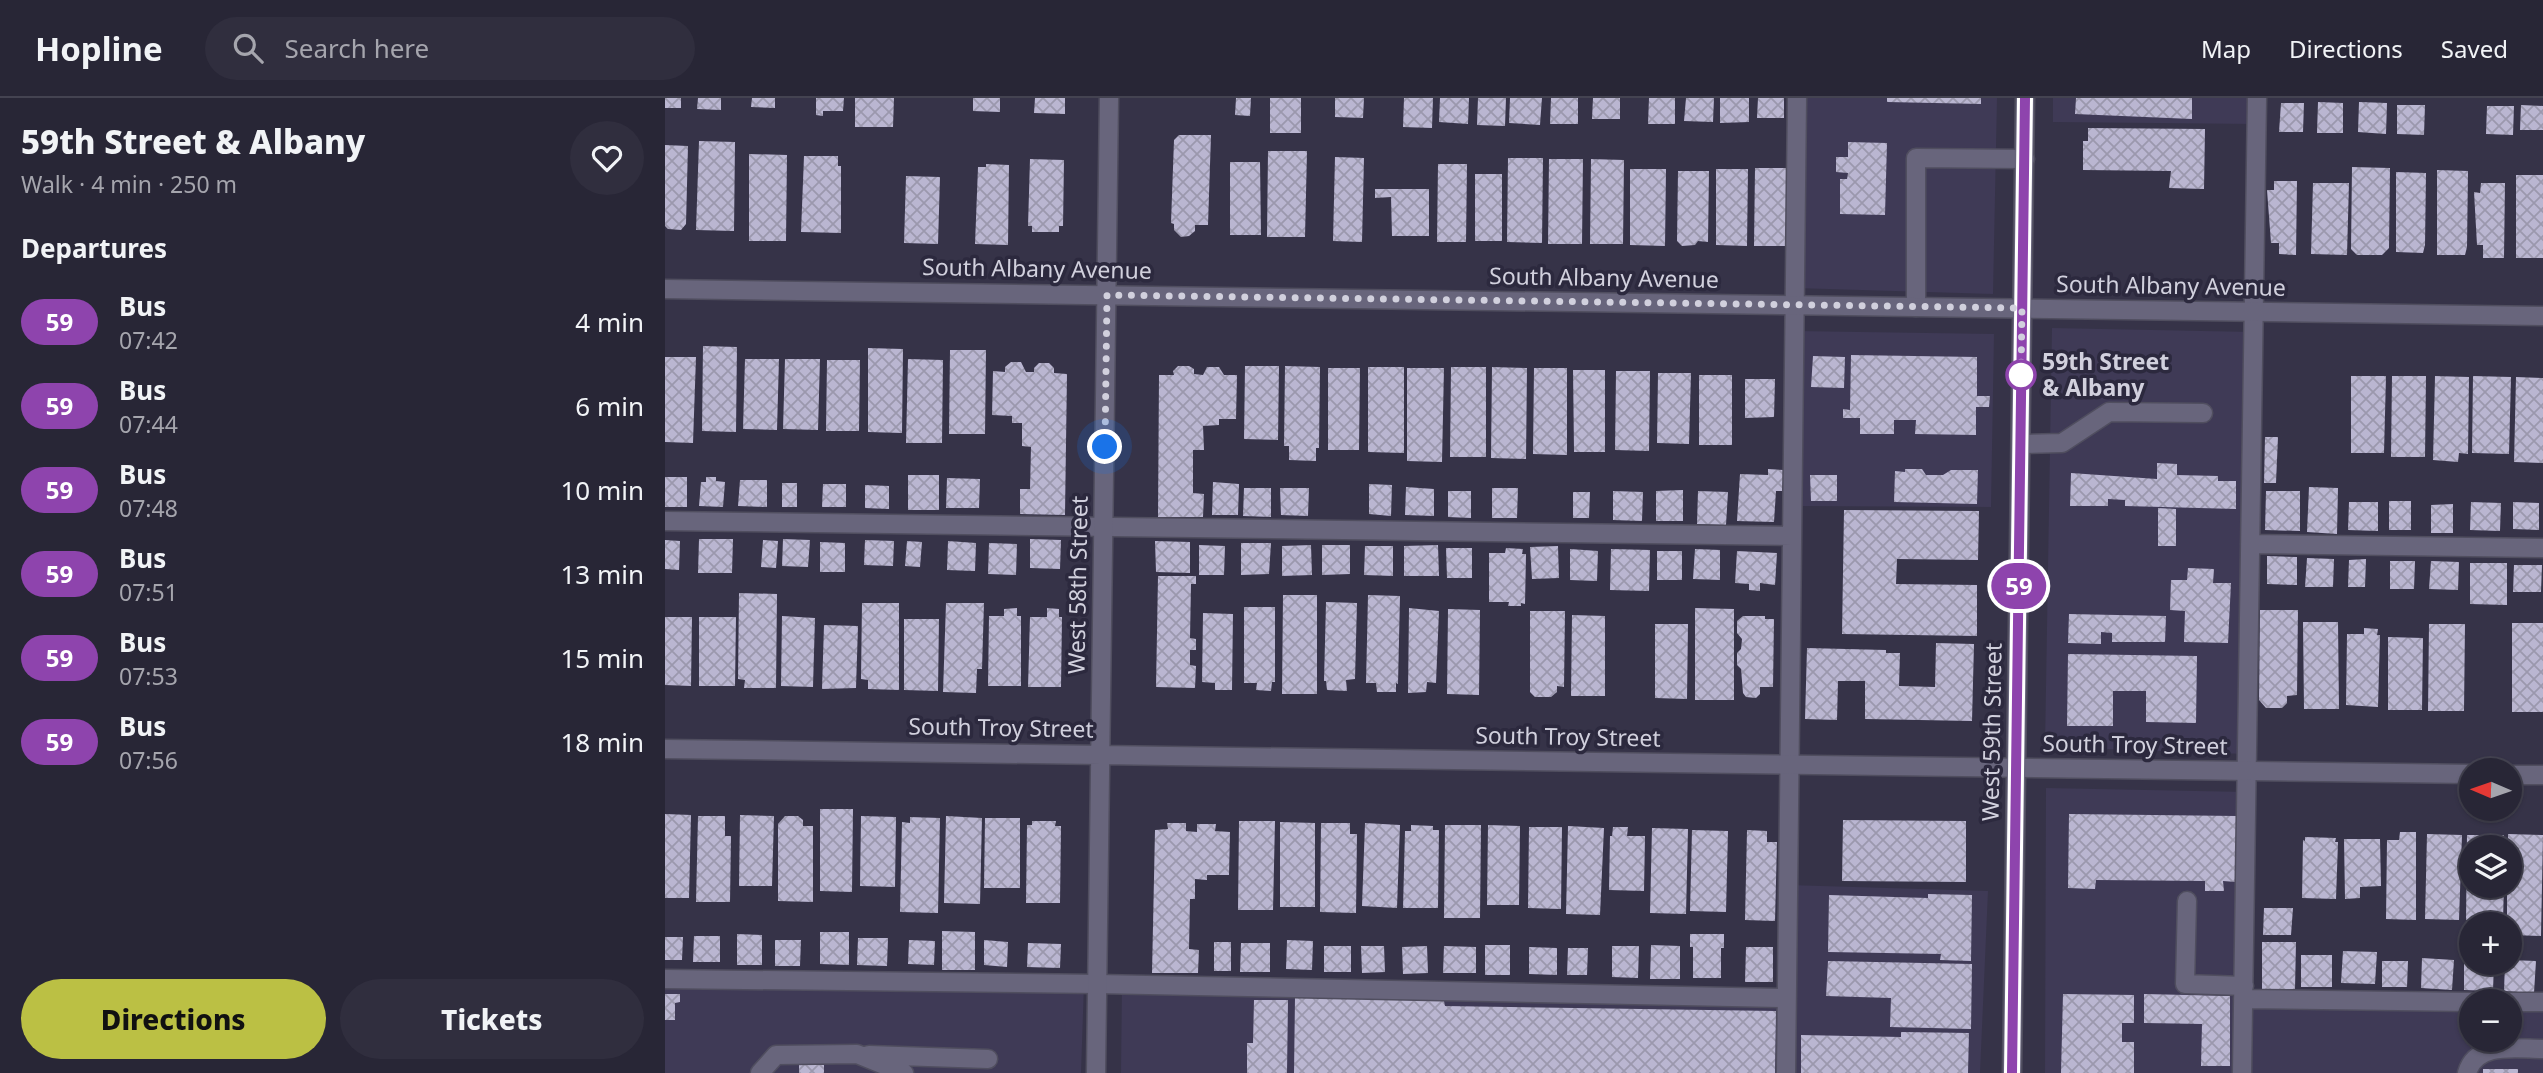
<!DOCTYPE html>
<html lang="en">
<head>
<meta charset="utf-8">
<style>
	:root { --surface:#282636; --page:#302e3e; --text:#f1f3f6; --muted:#a5a5ad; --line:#444351; --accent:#bbc044 }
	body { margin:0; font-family:"Noto Sans",sans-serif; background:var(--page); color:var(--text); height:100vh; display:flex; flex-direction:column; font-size:26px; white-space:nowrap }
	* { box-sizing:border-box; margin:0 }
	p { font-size:23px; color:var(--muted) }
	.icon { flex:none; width:38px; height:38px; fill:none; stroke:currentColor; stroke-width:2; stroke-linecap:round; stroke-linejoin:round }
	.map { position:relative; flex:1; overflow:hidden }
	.sheet { display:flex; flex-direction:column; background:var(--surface); width:665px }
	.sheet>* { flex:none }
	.badge { padding:0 14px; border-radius:23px; font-size:24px; line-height:46px }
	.needle { width:46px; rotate:272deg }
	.controls { position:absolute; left:1794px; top:660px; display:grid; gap:14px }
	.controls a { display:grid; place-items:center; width:63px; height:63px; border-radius:50%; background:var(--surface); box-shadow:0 2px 5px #0004,0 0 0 2px var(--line); font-size:35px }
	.you { position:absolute; width:35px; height:35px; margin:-18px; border:5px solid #fff; border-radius:50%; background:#1a73e8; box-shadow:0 0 0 10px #1a73e833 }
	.map>.badge { position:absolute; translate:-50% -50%; box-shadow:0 0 0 4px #fff }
	h2 { padding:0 21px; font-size:26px; line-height:63px }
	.round { display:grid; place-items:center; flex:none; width:74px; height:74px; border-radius:37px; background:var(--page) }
	.head { display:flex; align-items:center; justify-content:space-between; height:119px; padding:0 21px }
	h1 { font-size:33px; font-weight:800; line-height:52px }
	.primary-button { display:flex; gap:14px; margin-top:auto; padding:14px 21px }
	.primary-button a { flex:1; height:80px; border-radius:42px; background:var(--accent); color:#111; font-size:28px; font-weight:800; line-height:80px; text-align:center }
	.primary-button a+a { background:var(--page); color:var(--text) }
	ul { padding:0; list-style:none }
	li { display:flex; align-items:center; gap:21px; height:84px; padding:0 21px }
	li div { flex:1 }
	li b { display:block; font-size:26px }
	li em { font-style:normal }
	li .badge { min-width:77px; font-weight:700; text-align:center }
	header { display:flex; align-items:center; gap:42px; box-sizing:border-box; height:98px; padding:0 35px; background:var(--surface); border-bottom:2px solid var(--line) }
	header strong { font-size:33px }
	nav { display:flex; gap:38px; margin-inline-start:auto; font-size:24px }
	.search { width:490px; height:63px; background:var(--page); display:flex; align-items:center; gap:18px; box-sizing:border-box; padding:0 24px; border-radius:38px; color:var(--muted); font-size:26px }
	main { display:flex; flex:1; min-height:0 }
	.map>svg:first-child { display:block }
	.built { fill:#3f3a56 }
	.building { fill:url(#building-cross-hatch) }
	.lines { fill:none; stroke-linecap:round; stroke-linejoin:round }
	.service-casing { stroke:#504e5f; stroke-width:21 }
	.minor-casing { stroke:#504e5f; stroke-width:21 }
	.tertiary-casing { stroke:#504e5f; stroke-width:21 }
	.service { stroke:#68657c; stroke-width:18 }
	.minor { stroke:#68657c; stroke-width:18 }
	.tertiary { stroke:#68657c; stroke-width:18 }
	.line-casing { stroke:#fff; stroke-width:16 }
	.line { stroke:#8e44ad; stroke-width:10 }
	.walk { stroke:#d1d0dd; stroke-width:7; stroke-dasharray:0 12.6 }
	.stop-dot { fill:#fff; stroke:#8e44ad; stroke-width:3.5 }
	.labels { text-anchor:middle; stroke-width:7; stroke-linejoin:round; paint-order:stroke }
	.street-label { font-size:23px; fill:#d1d0dd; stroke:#2c293e }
	.stop-label { font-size:23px; font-weight:bold; fill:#d1d0dd; stroke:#2c293e; text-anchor:start }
</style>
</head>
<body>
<header>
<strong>Hopline</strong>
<div class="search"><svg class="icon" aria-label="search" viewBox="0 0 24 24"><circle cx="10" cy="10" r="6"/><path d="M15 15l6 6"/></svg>Search here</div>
<nav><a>Map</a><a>Directions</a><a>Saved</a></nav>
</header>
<main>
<section class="sheet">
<div class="head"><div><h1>59th Street &amp; Albany</h1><p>Walk · 4 min · 250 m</p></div><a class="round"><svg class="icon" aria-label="heart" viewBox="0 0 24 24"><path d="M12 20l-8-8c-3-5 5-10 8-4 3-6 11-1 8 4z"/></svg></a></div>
<h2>Departures</h2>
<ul>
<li><span class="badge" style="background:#8e44ad;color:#fff">59</span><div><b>Bus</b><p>07:42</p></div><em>4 min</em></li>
<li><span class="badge" style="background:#8e44ad;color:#fff">59</span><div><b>Bus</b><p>07:44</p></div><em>6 min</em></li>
<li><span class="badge" style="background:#8e44ad;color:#fff">59</span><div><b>Bus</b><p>07:48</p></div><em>10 min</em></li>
<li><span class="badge" style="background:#8e44ad;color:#fff">59</span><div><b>Bus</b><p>07:51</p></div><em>13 min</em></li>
<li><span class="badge" style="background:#8e44ad;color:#fff">59</span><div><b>Bus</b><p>07:53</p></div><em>15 min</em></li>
<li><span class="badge" style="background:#8e44ad;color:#fff">59</span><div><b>Bus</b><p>07:56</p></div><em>18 min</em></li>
</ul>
<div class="primary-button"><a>Directions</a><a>Tickets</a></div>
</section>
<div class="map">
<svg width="1878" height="975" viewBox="0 0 1878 975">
	<defs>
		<pattern id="building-cross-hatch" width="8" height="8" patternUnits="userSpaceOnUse" patternTransform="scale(1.75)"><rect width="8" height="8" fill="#bab6d1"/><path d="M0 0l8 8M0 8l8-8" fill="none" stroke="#9b98ad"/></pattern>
	</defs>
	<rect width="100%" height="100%" fill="#363348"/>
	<path class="built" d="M1132 0H1332L1328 196 1130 190Z
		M1388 0H1592L1591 26 1388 24Z
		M1387 230 1588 234 1582 656 1380 649Z
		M1129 233 1329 236 1326 409 1127 408Z
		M1381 690 1582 694 1579 901 1806 904V942H1844L1845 904 1878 905V975H1380Z
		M1123 787 1323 793 1315 975H456L457 886 1121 900Z
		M0 880 419 886 416 975H0Z"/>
	<path class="building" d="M0 0H16V10H0Z
		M33 0H56V12L32 11Z
		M87 0H110V10L86 9Z
		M151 0H179L178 13H158V18L151 17Z
		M190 0H229L228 29H190Z
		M308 0H335V14L308 13Z
		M370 0H400V16L369 15Z
		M571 0H586L585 18 570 17Z
		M605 0H636V35H605Z
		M670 0H699L698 20 670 19Z
		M739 0H768L767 30 738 29Z
		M775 0H804L803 26 774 24Z
		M813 0H841L840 28 812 27Z
		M845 0H877L875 27 844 25Z
		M886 0H913V26H885Z
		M928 0H955V21H927Z
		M984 0H1010V26H983Z
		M1021 0H1049L1048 24 1019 23Z
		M1055 0H1084V24L1055 25Z
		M1093 0H1119V20H1092Z
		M1222 0H1316V6L1222 4Z
		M1411 0H1527V21L1410 16Z
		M1653 4 1678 5V35H1652Z
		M1694 4 1722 5 1721 36 1693 34Z
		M1616 5H1639L1638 34H1614Z
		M1732 7H1760L1759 37 1732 36Z
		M1856 7 1878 8V32H1855Z
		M1822 8H1849L1848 37 1821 36Z
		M1423 30 1540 31 1539 91 1504 90 1506 73 1418 72V43H1423Z
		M514 37H546L543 127H530V133L524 138 516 139 509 132V126L506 125 509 42Z
		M34 43 70 44 69 133 31 132Z
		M1183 44 1222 45 1220 117 1175 116V81H1182L1183 75 1171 74V59H1183Z
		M0 47 23 48 21 126 16 132 3 131 0 128Z
		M603 53H642L640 139H602Z
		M84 56 122 57 121 143H84Z
		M139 58H173V68H176V135L136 134Z
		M670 59 699 60 697 144 668 143Z
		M843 60H878L877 145 842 144Z
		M365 61 399 62 398 128H394V134H367V128H363Z
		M884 61H918L917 146H883Z
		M926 61 959 62 958 146H925Z
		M565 64H595L596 137H565Z
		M321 66 344 67 343 147 310 146 313 69H321Z
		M773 66H802L801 144H772Z
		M1687 69 1725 70 1724 150 1717 157H1692L1686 151Z
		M1090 70H1124L1123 148H1089Z
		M965 71H1001L1000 148 965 147Z
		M1051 71H1083L1082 148 1051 147Z
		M1772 72 1803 73 1802 149 1800 157H1772Z
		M1013 73H1044L1043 144 1033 143 1030 147 1017 148 1012 143Z
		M1731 74 1761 75 1760 147 1758 155 1731 154Z
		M810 76H837V143H810Z
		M1851 77H1878V160H1851Z
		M241 78 275 79 273 146 239 145Z
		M1609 83H1632L1631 157 1614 156V145H1606L1602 92H1609Z
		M1648 85H1684L1682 157 1646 156Z
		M1816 85H1840L1839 160H1818V147H1812L1809 94 1815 95Z
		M710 91H764V138H727L726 99 710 100Z
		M38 248 72 249 71 334 37 333Z
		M203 250 238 251 237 335 203 334Z
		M285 252H321L320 336H284Z
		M1186 257 1312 259V298H1325L1324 309H1311V337L1250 336 1251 322H1229V336H1195V320H1178V311L1185 312Z
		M1148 258 1180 259 1179 290 1146 289Z
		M0 259H31L28 345 0 344Z
		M80 261H114L112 332 78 331Z
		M120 261H155L153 332 118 331Z
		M243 261 278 262 277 345H241Z
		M162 262H195L194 333H161Z
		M346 264H356L361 274H369V270L374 265H384L389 270V275L402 276 400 417 355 416V391H365L366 349 357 348V325H347V318L327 317 328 273 340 274V269Z
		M513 268H524L529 271V276L538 277 542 269H554L559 277H572L571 321H554V327L538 328 539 352H528V395L539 396 538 419H493L494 277H509L508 273Z
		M580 268H614L613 342 579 341Z
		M620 268 655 269 654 350H651V363L624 362V348H619Z
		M703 269H739V355L703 354Z
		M786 269H821V359H785Z
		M827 269 862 270 861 361 826 360Z
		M663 270H695L694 352H663Z
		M742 270H779L777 364 742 363Z
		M869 270H902V357L868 356Z
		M908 272H940V354H909Z
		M951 273H985L984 353 950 352Z
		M993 275H1026L1024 346 992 345Z
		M1034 277H1067V347H1034Z
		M1686 278H1721L1719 355H1686Z
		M1727 278H1761L1760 359H1726Z
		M1770 278 1804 279 1803 356 1794 355 1793 364 1768 362Z
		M1808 278 1846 279 1844 356 1807 355Z
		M1851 279 1878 280V365L1849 364Z
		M1080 281H1110L1109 319 1080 320Z
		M1600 339H1613L1611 385H1599Z
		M1492 365 1512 366V377L1553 378V383H1571V411L1460 408V402L1443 401V408H1405L1406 375 1492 381Z
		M1103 371 1119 372 1117 393H1111L1109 424 1072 423 1075 376 1103 377Z
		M1240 371H1257L1261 377H1278L1286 372H1313L1312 406 1229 404 1230 373 1240 374Z
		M243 377H274V412H243Z
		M1145 377H1172V403H1146Z
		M0 379H22V409H0Z
		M41 379H51V383L60 384 58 409 34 408 36 384H41Z
		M282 380 315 381 314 410H281Z
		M75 382H102V409L73 408Z
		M548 384 574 386 573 417H547Z
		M117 385H132V409H117Z
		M158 386H181V409H157Z
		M704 386 727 387 726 418 704 416Z
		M200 387 224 388V411L200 410Z
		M741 389 769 391V418L740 417Z
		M1644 389 1673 390 1672 436 1642 434Z
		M579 390H606V419L578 418Z
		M615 390H644L643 418 616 417Z
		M827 390H853L852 420H827Z
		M1018 392V423H991V393Z
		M783 393H806V420L783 419Z
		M948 393 978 394 977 423 948 422Z
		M1033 393 1063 394 1061 427 1032 426Z
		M1601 393H1635V433L1600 432Z
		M908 394H925L924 420H908Z
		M1724 403H1746V432H1724Z
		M1684 404H1713V433L1683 432Z
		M1806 404 1836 405 1835 433 1805 432Z
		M1848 404 1874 405V432L1848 431Z
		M1788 406V435H1766V407Z
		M1493 410 1511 411V448H1493Z
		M1179 412 1314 413 1313 462 1232 461 1231 486 1312 487V538L1177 536Z
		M34 441H68L67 475H33Z
		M118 441 145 442 143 469 117 468Z
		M365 441 396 442 395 471 365 470Z
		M0 442 15 443 14 472 0 471Z
		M98 442 113 443 111 470 96 469Z
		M200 442 229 443 228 468 199 467Z
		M242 443 257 444 255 469 240 468Z
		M283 443 311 445 310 473 282 472Z
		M490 443 525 444V475L491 474Z
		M155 444 180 445V474H155Z
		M324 445 352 446 351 477 323 476Z
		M576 445H606L604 476 576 477Z
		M534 447 560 448 559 477H534Z
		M646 447 647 477 617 478V448Z
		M657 447H685V476L657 477Z
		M773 447 774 478H739V448Z
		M700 448H728V478L699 477Z
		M893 448 894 480 867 481 865 449Z
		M781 450H807V480H782Z
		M841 450 858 451 857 456H861L860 506 856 505V508H843L844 504H824V455H840Z
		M905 451 933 453 932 483 905 482Z
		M946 451 985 452 984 493 945 492Z
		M1030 451 1055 452V482L1028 481Z
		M992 453H1017V482H992Z
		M1072 453 1112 455 1110 487 1095 485V493L1084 492V486L1070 485Z
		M1602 458 1632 459V487L1602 486Z
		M1642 460 1669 461 1668 489H1640Z
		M1701 461 1700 489H1683L1684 462Z
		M1725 463H1750L1749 491H1725Z
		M1766 463 1794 464 1793 492 1764 491Z
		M1805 465H1842V507L1805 506Z
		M1849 467H1877L1876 494H1848Z
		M1523 470 1549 471 1548 485H1566L1563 545 1519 544 1520 513 1505 512 1506 482H1522Z
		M493 478H531V486H526L525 540 531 541V552H525V567L531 568 530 590 491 589Z
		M74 495 112 496 111 590H79L80 582 73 581Z
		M618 497H652V596H617Z
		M703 497 735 498 733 586 731 585V594H712L711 585H701Z
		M661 504 692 505 690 581 681 582 682 593 662 592 661 583H659Z
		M197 505H234V592L203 591V582L196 581Z
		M281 505H319L317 571H312L311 595 278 594Z
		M579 509H610V584H607L606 593 591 592 592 585H579Z
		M352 510V518H356V588H323L324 518H339V511Z
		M382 510 394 511V519H397L396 589H363L365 519H382Z
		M744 510 774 513 771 585 762 584 761 594 743 595Z
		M1030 510 1069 511V602H1030Z
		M783 511 815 512 814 597 782 596Z
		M1595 512H1633L1632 597 1622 598V605L1617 610H1601L1594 602Z
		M865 513H900L899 589 892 588V594L886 599H870L865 594Z
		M538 515 568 516 567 592H550V585L537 584Z
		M1404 516 1501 518 1500 544H1447V535L1436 534V546L1403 545Z
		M907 517 940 518V598H906Z
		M117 518 150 520 148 589 116 588Z
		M1078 518H1100V521H1109L1108 589H1095V596L1091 600 1081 599 1078 595 1076 571 1072 567V555L1076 551 1077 541 1072 535V523Z
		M0 519H27L26 588 0 587Z
		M34 519H71L70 588H34Z
		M239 521H274L273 593 239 592Z
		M1638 524H1673L1674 611H1639Z
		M1847 525H1878V614H1847Z
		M990 526H1023L1022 601 990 600Z
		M1764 526H1800L1799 613H1763Z
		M159 527 193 528 191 590 157 591Z
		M1699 530 1713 531 1712 537H1715L1713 609 1681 607 1682 536H1699Z
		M1723 539 1758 540 1757 612H1723Z
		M1271 545 1309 546 1307 623 1200 621V583H1173L1172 622 1140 621 1142 550 1221 552V555H1235L1234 588 1270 589Z
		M1403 556 1532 558 1531 625 1481 624V593H1448V628H1402Z
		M155 711H188L187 794 155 793Z
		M0 716 26 717 24 800H0Z
		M1404 716 1572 718 1571 784 1558 783 1559 793H1540V783L1431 782 1430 791 1403 790Z
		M75 717 109 718 107 788H74Z
		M33 718H60V738H66L65 804H31Z
		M120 718H133L138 722V728H148V804L113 803V726Z
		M196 718 231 719 230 789 195 788Z
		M281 718 317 720 315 806 279 805Z
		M245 719 275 720 273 815 235 814 237 724 245 725Z
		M320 720H355V790H319Z
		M1178 722 1301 723V784L1177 783Z
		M367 723H391L390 728H396L395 805H361L362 727H367Z
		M574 723H610L608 812H573Z
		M615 724 650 725V809H615Z
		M502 725H521V733L532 734V726H551L550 733 565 734 564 777H542V782L530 781V801H525L524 851 534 852 533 875H487L490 732 503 731Z
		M656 725H685V736H692L691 815 655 814Z
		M700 725 735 727 732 810 697 808Z
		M746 727 768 728V732H774L773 810H738L740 733H746Z
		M780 727H816L815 820H779Z
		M823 727 855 728 854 807H822Z
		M903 728 939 730 935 817 901 816Z
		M864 729H897L896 811 863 810Z
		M948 729H963L962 738H980L979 793 944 792 945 738H947Z
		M987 730 1023 731 1021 816 985 815Z
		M1027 732 1063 733 1061 814 1025 813Z
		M1082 732 1102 733V744H1112L1110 823 1080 822Z
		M1735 734H1751V822L1721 821 1722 742H1734Z
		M1762 736 1797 737 1794 822 1760 821Z
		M1843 736 1878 737 1876 838 1844 837V826H1842V788H1844Z
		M1802 737H1839V749H1806V788H1839L1838 822H1801Z
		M1640 739 1671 740 1670 744H1673L1671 801 1637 800 1638 742 1640 743Z
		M1679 741H1715L1716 788 1695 789V800L1680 801Z
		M1263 796 1307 797 1306 863 1275 862 1276 856 1163 854 1164 797 1263 800Z
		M1599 810H1628L1626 837H1598Z
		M277 833 310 834V872H277Z
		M155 834H184V867L155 866Z
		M72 836 97 837V867H72Z
		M1025 836H1059V850H1056V880H1028V849H1025Z
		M29 838H55V864H28Z
		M0 839H18L17 862H0Z
		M193 840H223L222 868 192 867Z
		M110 842H136L135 868H110Z
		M244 842 270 843 269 867 243 866Z
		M319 842 343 844 342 869 319 867Z
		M622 842 648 843 647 872 621 871Z
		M549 844H566V873H549Z
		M1597 844H1631L1630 891 1597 892Z
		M363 845 396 846 395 870 362 869Z
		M576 845H605V874H575Z
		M820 847H845V877H820Z
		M986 847 1015 848V881H985Z
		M659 848H686V874H659Z
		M696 848H719L720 874 697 875Z
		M762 848 763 875 738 876 737 849Z
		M779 848 811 849V875H778Z
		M947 848H974L973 880 947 879Z
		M864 849 892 850V877L864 876Z
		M1081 849H1108V884H1080Z
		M903 850H923L922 877H902Z
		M1678 853 1712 854 1710 886 1676 885Z
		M1636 857H1667V889H1636Z
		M1757 860 1789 862 1787 892 1756 890Z
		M1799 861 1806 862V864H1829L1828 893 1799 892Z
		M1844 862 1871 863 1869 895 1839 893 1840 864H1844Z
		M1163 863 1307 866 1306 931 1225 929 1226 900 1161 898Z
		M1717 863H1743L1742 889H1717Z
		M0 896H15V904L10 905V922H0Z
		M1398 896 1469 897V925H1457V944H1469V975H1396Z
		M1479 896 1565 898V968H1536L1537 926 1479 925Z
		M630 899 779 903 780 908 1111 913 1110 975H629Z
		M589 902H623L622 975H582V945H588Z
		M1236 934 1304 935 1303 975H1136V937L1236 939Z
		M134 966 159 967V975H134Z
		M1818 971H1853V975H1818Z"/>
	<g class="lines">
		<defs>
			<path id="service" d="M1251 209V60L1360 61
				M1356 346 1397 345 1444 314 1538 315
				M0 423 1127 438
				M1585 446 1878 450
				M1522 803 1520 886 1579 888
				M0 881 433 886 1121 900
				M1578 901 1806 904
				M1844 904H1878
				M204 957 323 961
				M95 975 111 957 192 956 239 975
				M1121 975 1132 0
				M1577 975 1592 0
				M1802 975C1811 943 1852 951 1878 951"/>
			<path id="minor" d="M0 191 1878 218
				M0 651 1806 676
				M1844 677H1878
				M431 975 444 0"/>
			<path id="tertiary" d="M1347 975 1360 0"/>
		</defs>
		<use href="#service" class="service-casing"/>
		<use href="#minor" class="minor-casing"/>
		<use href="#tertiary" class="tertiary-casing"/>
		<use href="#service" class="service"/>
		<use href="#minor" class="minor"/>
		<use href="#tertiary" class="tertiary"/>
	</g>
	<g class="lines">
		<defs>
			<path id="line" d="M1347 975 1360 0"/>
		</defs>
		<use href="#line" class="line-casing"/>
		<use href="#line" class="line"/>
		<path class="walk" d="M440 349 442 197 1357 210 1356 277"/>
	</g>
	<circle class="stop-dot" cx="1356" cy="277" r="14"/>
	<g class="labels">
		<g class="street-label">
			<text transform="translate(372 171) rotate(1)" y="8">South Albany Avenue</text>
			<text transform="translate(939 180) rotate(1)" y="8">South Albany Avenue</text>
			<text transform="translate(1506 188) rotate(1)" y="8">South Albany Avenue</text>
			<text transform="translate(413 487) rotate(-89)" y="8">West 58th Street</text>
			<text transform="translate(336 630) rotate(1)" y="8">South Troy Street</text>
			<text transform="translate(1327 634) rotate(-89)" y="8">West 59th Street</text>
			<text transform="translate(903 639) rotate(1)" y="8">South Troy Street</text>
			<text transform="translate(1470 647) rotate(1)" y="8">South Troy Street</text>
		</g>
		<g class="stop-label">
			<text x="1377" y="272">59th Street<tspan x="1377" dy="26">&amp; Albany</tspan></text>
		</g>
	</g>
</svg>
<div class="controls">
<a><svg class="needle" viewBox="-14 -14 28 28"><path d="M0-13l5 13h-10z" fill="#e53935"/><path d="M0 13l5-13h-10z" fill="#a5a5ad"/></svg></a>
<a><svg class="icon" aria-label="layers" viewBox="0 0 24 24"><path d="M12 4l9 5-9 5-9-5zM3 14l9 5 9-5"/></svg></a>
<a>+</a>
<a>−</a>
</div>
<div class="you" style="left:440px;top:349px"></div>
<b class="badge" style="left:1354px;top:488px;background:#8e44ad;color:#fff">59</b>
</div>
</main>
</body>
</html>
